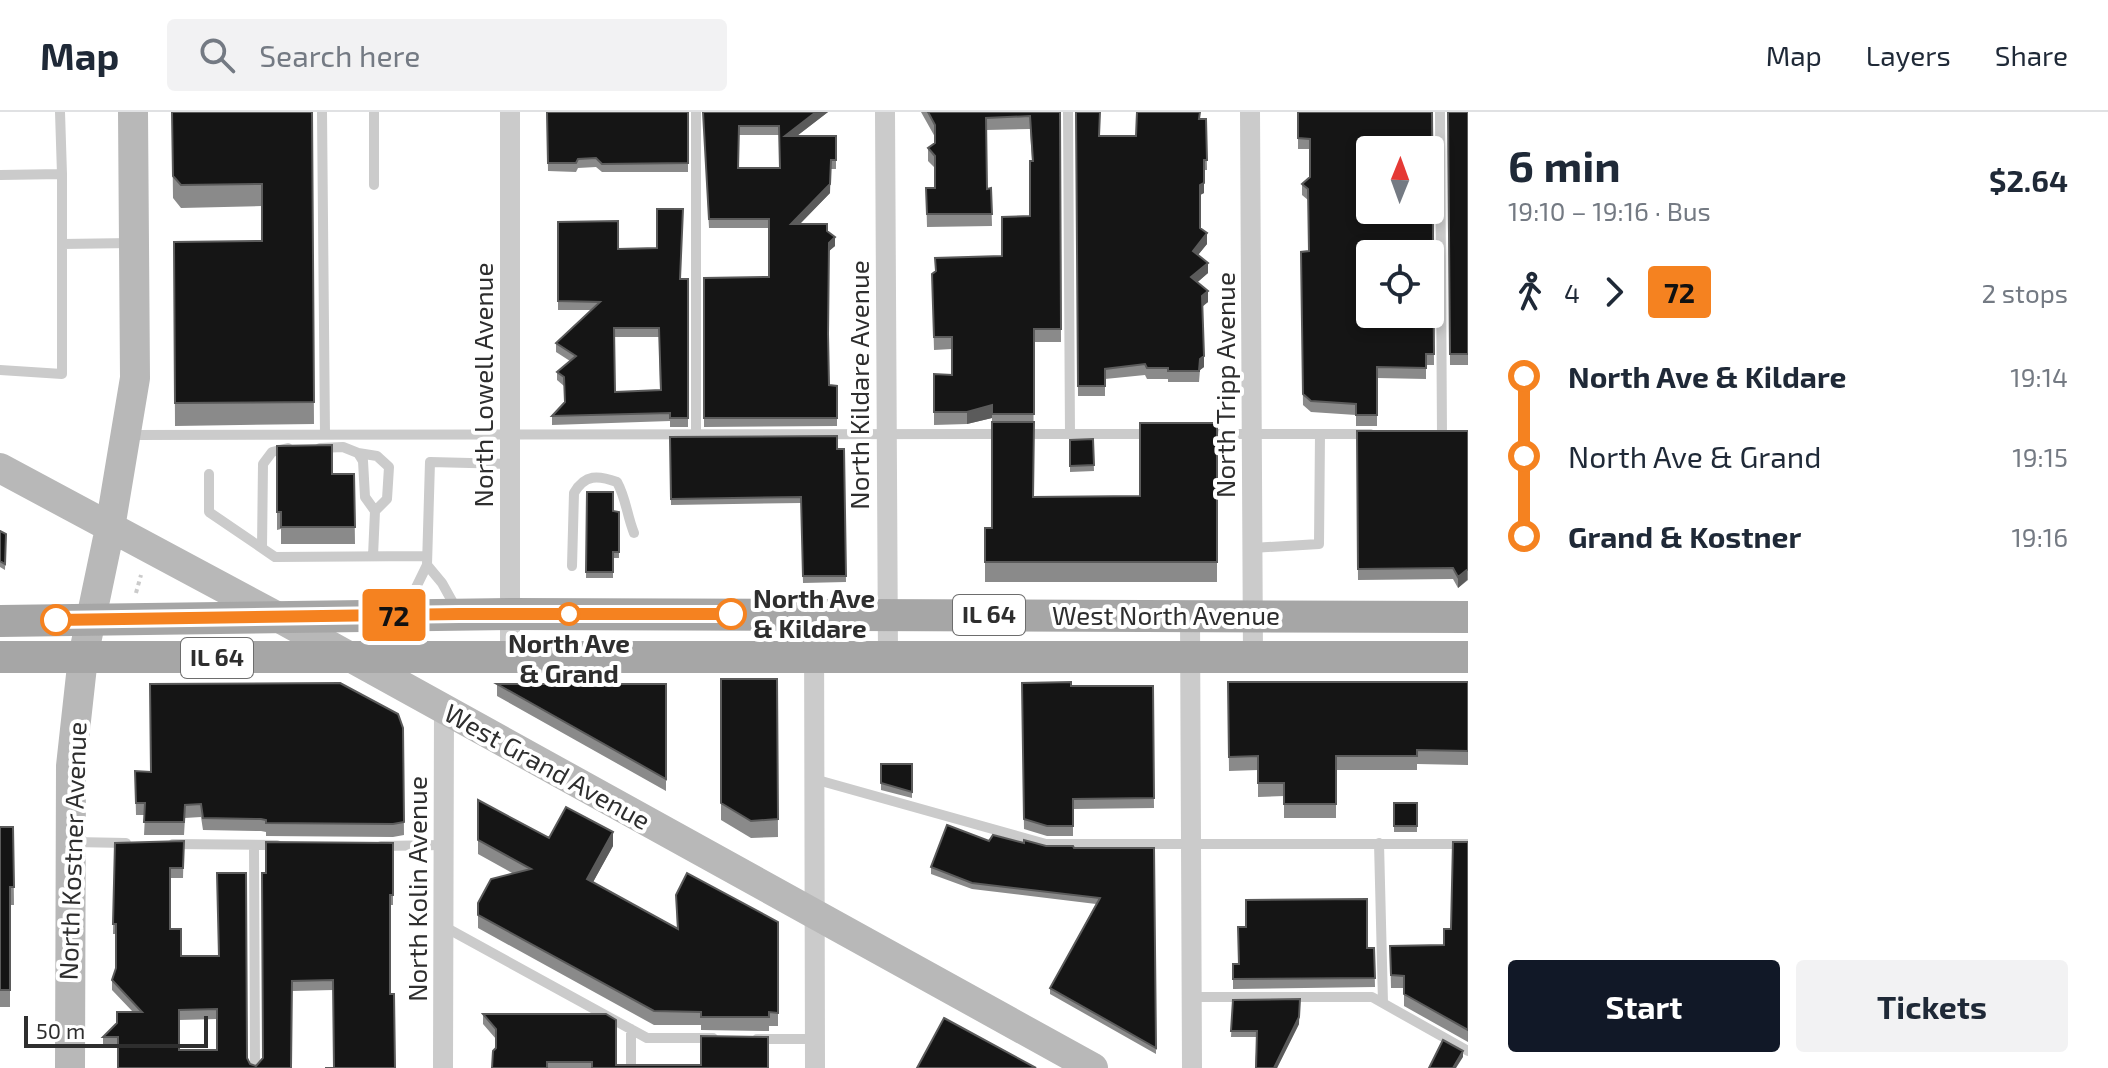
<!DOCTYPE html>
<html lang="en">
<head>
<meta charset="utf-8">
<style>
	:root { --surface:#fff; --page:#f2f2f3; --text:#1f2937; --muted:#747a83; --line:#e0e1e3; --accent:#111827 }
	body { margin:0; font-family:"Exo 2",sans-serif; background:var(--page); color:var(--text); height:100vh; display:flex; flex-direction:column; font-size:30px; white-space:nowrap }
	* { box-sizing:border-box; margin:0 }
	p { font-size:26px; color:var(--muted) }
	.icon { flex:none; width:44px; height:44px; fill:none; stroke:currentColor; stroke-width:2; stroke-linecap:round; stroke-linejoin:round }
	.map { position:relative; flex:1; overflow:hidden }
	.sheet { display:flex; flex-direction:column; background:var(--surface); width:640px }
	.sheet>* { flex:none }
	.badge { padding:0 16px; border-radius:6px; font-size:28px; line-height:52px }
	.needle { width:52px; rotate:1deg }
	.fabs { position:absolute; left:1356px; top:24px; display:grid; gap:16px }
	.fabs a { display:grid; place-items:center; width:88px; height:88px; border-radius:8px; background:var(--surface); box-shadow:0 4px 12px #0003; font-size:40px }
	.scale { position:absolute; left:24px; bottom:20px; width:184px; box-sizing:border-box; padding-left:8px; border:4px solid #2e2e2e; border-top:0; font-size:22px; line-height:28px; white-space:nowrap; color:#2e2e2e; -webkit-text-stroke:6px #fff; paint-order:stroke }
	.map>.badge { position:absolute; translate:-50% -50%; box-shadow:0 0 0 4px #fff }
	.legs { display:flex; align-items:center; gap:12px; height:88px; padding:0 40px; font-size:26px }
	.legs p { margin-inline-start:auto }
	.headline { display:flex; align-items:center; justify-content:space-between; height:136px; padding:0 40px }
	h1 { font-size:44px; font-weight:700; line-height:60px }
	.action { display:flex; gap:16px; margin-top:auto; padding:16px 40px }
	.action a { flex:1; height:92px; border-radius:8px; background:var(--accent); color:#fff; font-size:32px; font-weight:700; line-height:92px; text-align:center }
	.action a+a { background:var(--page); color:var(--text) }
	ul { padding:0 40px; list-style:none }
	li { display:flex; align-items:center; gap:28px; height:80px; font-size:30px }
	li i { display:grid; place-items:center; width:12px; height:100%; margin:0 10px; background:currentColor }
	li i::after { content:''; width:20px; height:20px; margin:-10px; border:6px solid; border-radius:50%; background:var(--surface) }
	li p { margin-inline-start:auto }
	li:first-child i { background:linear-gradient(#0000 50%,currentColor 0) }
	li:last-child i { background:linear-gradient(currentColor 50%,#0000 0) }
	header { display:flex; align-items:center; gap:48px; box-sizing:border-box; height:112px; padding:0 40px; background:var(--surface); border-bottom:2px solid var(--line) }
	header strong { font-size:38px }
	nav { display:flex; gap:44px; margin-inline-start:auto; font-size:28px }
	.search { width:560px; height:72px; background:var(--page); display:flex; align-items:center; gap:20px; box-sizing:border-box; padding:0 28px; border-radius:8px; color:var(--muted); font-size:30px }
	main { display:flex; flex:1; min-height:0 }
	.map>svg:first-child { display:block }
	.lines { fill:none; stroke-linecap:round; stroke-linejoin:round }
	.path { stroke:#cbcbcb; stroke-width:4; stroke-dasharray:4 4; stroke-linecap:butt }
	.lane { stroke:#cbcbcb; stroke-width:10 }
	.street { stroke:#cbcbcb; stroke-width:20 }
	.secondary { stroke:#b8b8b8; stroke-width:30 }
	.primary { stroke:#a6a6a6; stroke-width:32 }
	.wall { fill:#8a8a8a; fill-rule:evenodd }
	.shaded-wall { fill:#5b5b5b }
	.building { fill:#151515; stroke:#5b5b5b; stroke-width:2; fill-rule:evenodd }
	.line-1-casing { stroke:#fff; stroke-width:18 }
	.line-1 { stroke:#f58220; stroke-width:12 }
	.stop-1-dot { fill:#fff; stroke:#f58220; stroke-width:4 }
	.labels { text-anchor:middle; stroke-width:8; stroke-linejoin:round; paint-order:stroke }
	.shield { fill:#fff; stroke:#6d6d6d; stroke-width:2 }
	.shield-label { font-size:24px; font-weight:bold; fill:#2e2e2e }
	.street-label { font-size:26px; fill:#2e2e2e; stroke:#fff }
	.stop-label { font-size:26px; font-weight:bold; fill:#2e2e2e; stroke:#fff; text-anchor:start }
</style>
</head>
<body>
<header>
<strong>Map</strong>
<div class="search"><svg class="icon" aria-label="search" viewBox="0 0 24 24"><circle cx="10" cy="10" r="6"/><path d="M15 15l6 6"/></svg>Search here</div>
<nav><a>Map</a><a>Layers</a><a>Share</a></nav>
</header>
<main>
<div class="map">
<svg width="1468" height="956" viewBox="0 0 1468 956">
	<rect width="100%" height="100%" fill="#fff"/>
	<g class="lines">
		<path class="path" d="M136 481 141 463"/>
		<path class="lane" d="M60 0 62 62
			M322 0 325 322
			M696 0V322
			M1068 0 1070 322
			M1440 0 1442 322
			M0 63 62 62V262L0 258
			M374 73V0
			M62 132 132 131
			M1022 322H1154
			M1206 322H1370
			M130 323 1006 322
			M320 336 343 335 358 341 363 349 365 385 375 399 373 444
			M358 341 377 344 389 355 387 387 375 399
			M209 362V400L275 445 427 444
			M262 436 263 352 272 340 288 336
			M1252 436 1319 432 1320 322
			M427 453 442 471 457 498
			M572 454 574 381C585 362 598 363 617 370 626 386 627 404 634 421
			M405 498 427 453 430 350 510 352
			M814 667 1046 732H1468
			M74 730 126 731
			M1379 731 1383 891
			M173 732 277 733
			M254 733 255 956
			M381 734 443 733
			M443 814 647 926H713
			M1192 885H1372L1468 939
			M631 917V956
			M757 927H815"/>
		<path class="street" d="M510 0V545
			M885 0 888 545
			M1250 0 1253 545
			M814 503 815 956
			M1190 505 1192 956
			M443 956 444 597"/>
		<path class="secondary" d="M0 356 276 504 1093 956
			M70 956 71 654 83 545 110 416 135 266 133 0"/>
		<path class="primary" d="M0 509 510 502 1468 505
			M0 545H1468"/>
	</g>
	<path class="wall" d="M172 0H312L314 312 175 314 174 130 262 129V94L181 96 173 86Z
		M547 0H688V60H602L596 55 578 56 576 60 548 59Z
		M703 0H828L797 24H836V57H831L830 81 800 112 827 119 835 134 829 139 828 225 829 273 837 274V314L704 315V166L769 165V116H709ZM739 23H779V56H739Z
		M921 0H1060L1061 230H1034L1033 385 1140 384 1217 311V470H985V416H992V306L967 312 934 313V262L952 263V237L934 238 932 162 1002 144 1030 104 1032 49 1030 17 986 18 987 77 991 76 992 114 927 115 926 76H935V56L928 49V36L935 31V25Z
		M1076 0 1099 24H1136L1200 7H1206L1207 58H1204V81L1200 83V116L1207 132 1198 143 1208 161 1197 170 1208 190 1202 194 1204 255 1200 258 1199 270H1168V267H1147L1145 263 1105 267V284H1078Z
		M1298 0H1432L1434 253H1426V267L1377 266V314H1356V303L1311 300 1303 293 1301 140 1309 139 1308 88 1302 83V72L1310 65V37H1298Z
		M1448 0H1468V253H1450Z
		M558 110 618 137 681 167H688V315H670V309L552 313V304L565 290 564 274 557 268V260L570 249 556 240V231L591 198H558ZM614 225H659L660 278 615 280Z
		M1357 319H1468V468L1458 476 1453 467 1358 468Z
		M670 325 844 337 846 470 803 471 801 391 671 393Z
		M1093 327 1094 359 1070 360V328Z
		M277 334 332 362H354L355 432H281V417L277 418Z
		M587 380 613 399 619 400V446H613V466H586Z
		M0 419 6 422 5 458 0 455Z
		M721 567H777L778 725 751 726 721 708Z
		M1228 570H1468V653L1417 652V658H1336V706H1284V684L1258 685V658L1229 659Z
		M1022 571 1071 574H1153L1154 696 1073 697V724H1047L1024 717Z
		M497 572H666V679L497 584Z
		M403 616 404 723 393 725 266 724V720L261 719 203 718 201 705 185 706 184 723H144L145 703H136L135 659 151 660Z
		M881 652H912V686L881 678Z
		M478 688 549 726 613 734 593 770 677 816 676 783 778 810V914H769V919L701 918V913H654L478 816V791L514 762 478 742Z
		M1394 691H1417V720H1394Z
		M0 715H13L14 793H10V895H0Z
		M184 729 183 766H170V817L181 844H219L247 946 250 952 256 954 263 946 266 761 393 731V793H390L333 956V878L292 879 291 956H118V935H103V925L133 900 112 878V868L116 856V822H113L115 731ZM217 907V938H179V908Z
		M989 729 1074 736H1154L1156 942 1050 882V876L1096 792 972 777 931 762V755Z
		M1468 730V930L1404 894V876H1391L1390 834 1444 833 1451 817Z
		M1367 836H1374L1375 875 1233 877V852Z
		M1233 888 1299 912 1277 956H1255L1257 925H1231Z
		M483 902 616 953 768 956H492L496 927 483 912Z"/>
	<path class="shaded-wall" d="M816 0H828L785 33V24Z
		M1204 48V81L1200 83V73Z
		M830 72V81L791 121V112Z
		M1207 121V132L1193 149V139Z
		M835 125V134L829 139V131Z
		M1208 151V161L1191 176V165Z
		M1208 179V190L1202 195V184Z
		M1204 244V255L1200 258V247Z
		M992 293V306L967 312V300Z
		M1467 457V468L1458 476V465Z
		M613 720V734L587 781V767Z
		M1300 887 1299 912 1277 956H1274Z
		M1463 939V945L1456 956H1453Z"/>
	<path class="building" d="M172 0H312L314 290 175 291 174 130 262 129V72L181 73 173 64Z
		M547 0H688V51L602 52 596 46 578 47 576 51H548Z
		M703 0H816L785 24H836V48H831L830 72 791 112H827V119L835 125 829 131 828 222 829 273 837 274V306H704V166L769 165V107H709ZM739 14H779L780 56H738Z
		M928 0H1060L1061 217H1034V302H992V293L967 300H934V262L952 263V225H934L932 162 936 159 935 146 1002 144V105L1030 104V49H1033L1030 4 986 6 987 77 991 76 992 102H927L926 76H935V44L928 36 935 31V13Z
		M1076 0H1100L1099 24H1136L1137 0H1200L1199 7H1206L1207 48H1204V71L1200 73V116L1207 121 1193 139 1208 151 1191 165 1208 179 1202 184 1204 244 1200 247 1199 259H1168V256H1147L1145 252 1105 257V274H1078Z
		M1298 0H1432L1434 242H1426V256L1377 255V303H1356V292L1311 289 1303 282 1301 140 1309 139 1308 77 1302 72 1310 65V27L1298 26ZM1370 38H1430V98H1370ZM1370 142H1430V202H1370Z
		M1448 0H1468V242H1450Z
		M657 97H683L680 167H688V306H670V301L552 304 565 290 564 265 557 260 576 244 556 231 600 190 558 189V110L618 109V137L657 136ZM614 216H659L661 278 615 280Z
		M992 310H1034L1033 385 1140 384V311H1217V450H985V416H992Z
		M1357 319H1468V457L1458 465 1453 456 1358 457Z
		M837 324V337H844L846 464H803L801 385 671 387 670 325Z
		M1093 327 1094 353 1070 354V328Z
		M332 333V362H354L355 415H281V400H277V334Z
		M587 380H613V399L619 400V440H613V460H586Z
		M0 419 6 422 5 452 0 449Z
		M721 567H777L778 707 751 709 721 691Z
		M1071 570V574H1153L1154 686 1073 687V714H1047L1024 707 1022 571Z
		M1228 570H1468V639L1417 638V644H1336V692H1284V671H1258V644L1229 645Z
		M340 571 398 602 403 616 404 710 393 712 266 711V708L261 707 203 706 201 692 185 693 184 710H144L145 691H136L135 659 151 660 150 572Z
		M497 572H666V667Z
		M881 652H912V680L881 671Z
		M478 688 549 726 566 695 613 720 587 767 678 817 676 783 687 761 778 810V901L769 900V905H701V900L654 899 478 803V791L491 767 531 757 478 728Z
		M1394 691H1417V714H1394Z
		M947 713 989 729 993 723 1024 731V728L1046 734H1073L1074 736H1154L1156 936 1050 876 1100 786 972 771 931 755Z
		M0 715H13L14 775H10V878H0Z
		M184 729 183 756H170V817H181V844H219L217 761H246L247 946 250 952 256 954 263 946 262 761H266V730L393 731V783H390V882H394L395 956H325H334L333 868 292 869 291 956H118V925H103L117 911V900H142L112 868 116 856V812H113L115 731ZM217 897V938H179V898Z
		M1453 730H1468V918L1404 882V864L1391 863 1390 834 1444 833V817H1451Z
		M1367 787V836H1374L1375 866 1233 867V852H1239L1238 815H1246V788Z
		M1300 887 1299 905 1274 956H1256L1257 919H1231L1233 888Z
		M483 902H606L616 908V953H701V924L768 925V956H592V950H547V956H492L493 939 496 936V917Z
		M944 906 1036 956H917Z
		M1443 928 1463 939 1453 956H1429Z"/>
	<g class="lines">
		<defs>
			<path id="line-1" d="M56 508 459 502H731"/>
		</defs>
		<use href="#line-1" class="line-1-casing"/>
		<use href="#line-1" class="line-1"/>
	</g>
	<g class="stop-1-dot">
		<circle cx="569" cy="502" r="10"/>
		<circle cx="731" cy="502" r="14"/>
		<circle cx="56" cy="508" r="14"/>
	</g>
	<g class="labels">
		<g class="shield">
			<rect x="953" y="483" width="72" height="40" rx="6"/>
			<rect x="181" y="526" width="72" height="40" rx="6"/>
		</g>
		<g class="shield-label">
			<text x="989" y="511">IL 64</text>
			<text x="217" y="554">IL 64</text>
		</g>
		<g class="street-label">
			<text transform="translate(484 273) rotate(-90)" y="9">North Lowell Avenue</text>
			<text transform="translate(860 273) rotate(-90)" y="9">North Kildare Avenue</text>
			<text transform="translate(1226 273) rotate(-90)" y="9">North Tripp Avenue</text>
			<text x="1166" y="513">West North Avenue</text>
			<text transform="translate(547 655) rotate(29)" y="9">West Grand Avenue</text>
			<text transform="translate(73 739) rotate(-88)" y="9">North Kostner Avenue</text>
			<text transform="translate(418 777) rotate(-90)" y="9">North Kolin Avenue</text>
		</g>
		<g class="stop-label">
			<text x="753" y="496">North Ave<tspan x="753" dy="30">&amp; Kildare</tspan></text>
			<text x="569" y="541" text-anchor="middle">North Ave<tspan x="569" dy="30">&amp; Grand</tspan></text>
		</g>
	</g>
</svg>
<div class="fabs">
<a><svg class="needle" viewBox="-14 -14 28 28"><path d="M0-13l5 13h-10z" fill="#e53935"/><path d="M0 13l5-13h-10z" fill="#747a83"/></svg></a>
<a><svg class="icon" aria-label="locate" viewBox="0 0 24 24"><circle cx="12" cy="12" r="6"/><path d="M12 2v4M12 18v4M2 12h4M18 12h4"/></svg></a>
</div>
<div class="scale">50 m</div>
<b class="badge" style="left:394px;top:503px;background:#f58220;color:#111">72</b>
</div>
<section class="sheet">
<div class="headline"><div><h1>6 min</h1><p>19:10 – 19:16 · Bus</p></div><b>$2.64</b></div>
<div class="legs"><svg class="icon" aria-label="walk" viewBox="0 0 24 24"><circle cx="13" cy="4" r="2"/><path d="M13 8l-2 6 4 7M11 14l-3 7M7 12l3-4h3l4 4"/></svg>4<svg class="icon" aria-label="forward" viewBox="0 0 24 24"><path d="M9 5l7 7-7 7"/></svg><b class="badge" style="background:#f58220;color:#111">72</b><p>2 stops</p></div>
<ul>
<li><i style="color:#f58220"></i><b>North Ave &amp; Kildare</b><p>19:14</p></li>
<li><i style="color:#f58220"></i><span>North Ave &amp; Grand</span><p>19:15</p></li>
<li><i style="color:#f58220"></i><b>Grand &amp; Kostner</b><p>19:16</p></li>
</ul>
<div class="action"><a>Start</a><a>Tickets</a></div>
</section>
</main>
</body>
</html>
